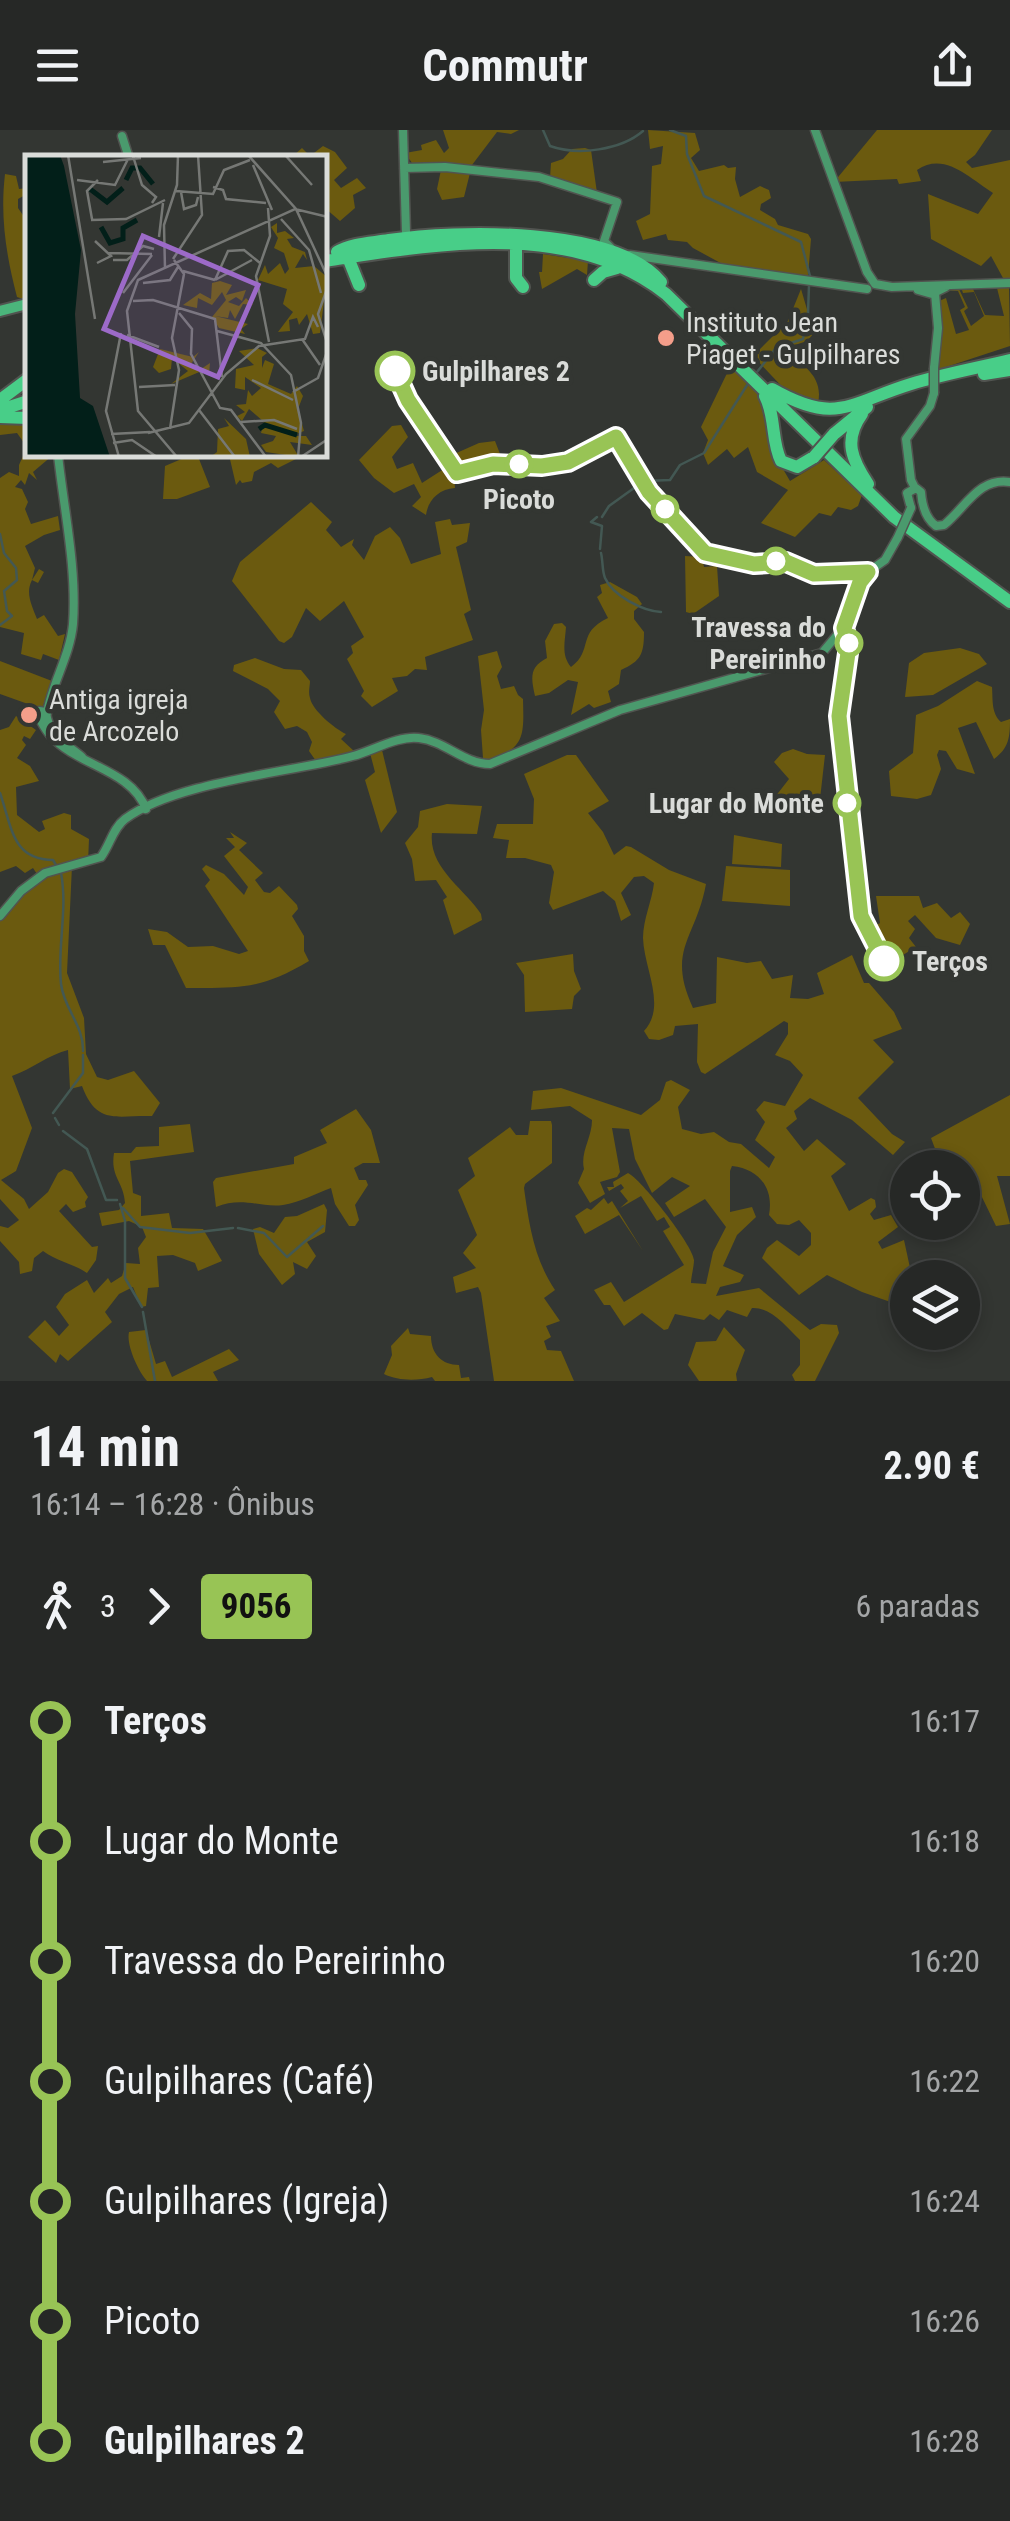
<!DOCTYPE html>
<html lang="pt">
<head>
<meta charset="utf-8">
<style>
	:root { --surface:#262826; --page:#323432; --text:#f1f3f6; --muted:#a4a6a7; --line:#424443 }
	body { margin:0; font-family:"Roboto Condensed",sans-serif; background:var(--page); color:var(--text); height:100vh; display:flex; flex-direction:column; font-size:38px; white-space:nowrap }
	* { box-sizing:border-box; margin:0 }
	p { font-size:32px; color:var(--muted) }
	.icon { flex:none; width:55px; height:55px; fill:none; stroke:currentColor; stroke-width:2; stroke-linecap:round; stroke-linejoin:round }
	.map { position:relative; height:1251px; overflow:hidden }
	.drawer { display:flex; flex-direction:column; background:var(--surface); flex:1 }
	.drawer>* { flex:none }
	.badge { padding:0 20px; border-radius:8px; font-size:35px; line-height:65px }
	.tools { position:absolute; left:890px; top:1020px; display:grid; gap:20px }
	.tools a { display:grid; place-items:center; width:90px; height:90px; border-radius:50%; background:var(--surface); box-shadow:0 5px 15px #0003,0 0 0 2px var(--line); font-size:50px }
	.map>.badge { position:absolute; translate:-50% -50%; box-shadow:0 0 0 5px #fff }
	.legs { display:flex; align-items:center; gap:15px; height:110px; padding:0 30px; font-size:32px }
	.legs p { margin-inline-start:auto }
	.head { display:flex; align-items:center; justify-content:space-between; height:170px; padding:0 30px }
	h1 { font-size:55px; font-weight:700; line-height:75px }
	ul { padding:0 30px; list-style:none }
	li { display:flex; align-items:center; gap:35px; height:120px; font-size:38px }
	li i { display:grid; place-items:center; width:15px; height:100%; margin:0 12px; background:currentColor }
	li i::after { content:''; width:25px; height:25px; margin:-12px; border:8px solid; border-radius:50%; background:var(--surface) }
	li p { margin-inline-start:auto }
	li:first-child i { background:linear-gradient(#0000 50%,currentColor 0) }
	li:last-child i { background:linear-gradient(currentColor 50%,#0000 0) }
	header { display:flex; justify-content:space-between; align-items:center; height:130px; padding:0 30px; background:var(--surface); font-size:45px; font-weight:700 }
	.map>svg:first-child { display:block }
	.green { fill:#6b5a0f }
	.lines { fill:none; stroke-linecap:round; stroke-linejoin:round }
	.stream { stroke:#435853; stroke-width:2.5 }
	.secondary-casing { stroke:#515450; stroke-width:11 }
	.primary-casing { stroke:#515450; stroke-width:14 }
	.highway-casing { stroke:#515450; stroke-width:16 }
	.secondary { stroke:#4a9a6d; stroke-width:8 }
	.primary { stroke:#4bb57b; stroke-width:10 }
	.highway { stroke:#48ce88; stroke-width:12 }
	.secondary-bridge-casing { stroke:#515450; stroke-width:11; stroke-linecap:butt }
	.highway-bridge-casing { stroke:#515450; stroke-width:16; stroke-linecap:butt }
	.secondary-bridge { stroke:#4a9a6d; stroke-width:8 }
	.highway-bridge { stroke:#48ce88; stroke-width:12 }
	.line-1-casing { stroke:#fff; stroke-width:22 }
	.line-1 { stroke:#98c455; stroke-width:15 }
	.poi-dot { fill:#f49e8a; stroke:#333632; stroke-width:4 }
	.stop-1-dot { fill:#fff; stroke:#98c455; stroke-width:5 }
	.labels { text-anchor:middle; stroke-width:9; stroke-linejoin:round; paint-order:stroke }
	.poi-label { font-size:28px; fill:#dadcd9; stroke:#333632; text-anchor:start }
	.stop-label { font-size:28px; font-weight:bold; fill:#dadcd9; stroke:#333632; text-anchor:start }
	.inset-river { fill:none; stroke:#021f19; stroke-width:5 }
	.inset-road { fill:none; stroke:#767875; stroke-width:2.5 }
	.view { fill:#9c6ac8; fill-opacity:0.15; stroke:#9c6ac8; stroke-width:5 }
	.inset-edge { fill:none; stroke:#dadcd9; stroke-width:5 }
</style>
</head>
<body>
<header><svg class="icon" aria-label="menu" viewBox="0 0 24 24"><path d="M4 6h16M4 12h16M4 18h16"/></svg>Commutr<svg class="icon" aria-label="share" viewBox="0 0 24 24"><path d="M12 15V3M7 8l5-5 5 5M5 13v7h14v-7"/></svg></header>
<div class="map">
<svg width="1010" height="1251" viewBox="0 0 1010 1251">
	<rect width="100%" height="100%" fill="#333632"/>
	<path class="green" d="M443 0H519L511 4 497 2 472 35 464 67 442 70 437 59 442 35 412 33 405 23 422 20 421 15 436 10 444 23 449 18Z
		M648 0 695 3 700 20 691 28 699 41 724 35 728 38 736 37 735 49 740 67 760 56 769 60 771 68 761 74 760 80 775 89 778 95 808 104 811 109 808 146 726 136 693 118 687 112 668 110 666 104 643 110 636 91 650 84 652 36 661 34 663 16 650 19Z
		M877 0H992L975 25 966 32 972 38 1010 30V150L1003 148 991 126 981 136 931 109 928 64 978 84 993 63C970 49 945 21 917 40L921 51 899 54 897 49 834 52Z
		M323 16 335 22 347 38 334 50 341 58 357 48 366 58 353 65 355 78 340 91 325 78V28L293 26 302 18 310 26Z
		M585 18 591 20 597 63 550 48 551 33 563 29 572 19Z
		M5 44 16 46 19 59 27 58V64L18 69V78L27 91V164L23 169 17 167C6 125 0 86 5 44Z
		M543 124 588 131 587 145 577 139 542 159 539 142H542Z
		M1009 157 1010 216 937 240V172L946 168 956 204 969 200 960 180 965 177 958 161 944 160 959 159 968 178 964 181 971 196 984 186 974 162 963 163 962 160 973 159 985 185 1004 186 997 158Z
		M801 159 814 203 807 211 783 219C802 234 824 246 818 273L788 263 753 226 788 191Z
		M731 235 756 261 765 274 769 315 790 351 824 330 862 365 858 376 851 380 838 377 831 386 819 383 795 407 761 393 788 360 757 342 748 317 734 328 727 319 708 335 703 323 708 310 701 297Z
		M0 294H27L28 325H53L33 342 37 350 29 343 25 355 21 350 15 357 22 359 28 372 25 379 31 394 58 386 60 400 44 405 25 416 35 438 32 450 39 439 44 442 38 453 32 450C25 463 32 476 37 489L44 485 58 506 65 504 59 530 43 524 41 530 21 524 24 503 0 497V348L9 342 19 346V335L27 317 17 303 0 305Z
		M401 295 408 307 392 327 397 339 413 333 422 353 450 335 452 325 479 313 495 311 502 329 463 339 454 345 455 358C439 359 428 370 426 385L412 376 421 367 414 354 394 363 374 348 359 330 392 296Z
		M191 325 199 329 210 357 177 369H163L165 336Z
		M229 325H304L278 338 271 333 254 342 252 351 242 353 240 350 236 355Z
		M311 372 332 392 326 400 341 417 354 409 352 415 364 430 375 406 390 397 400 408 411 434 441 424 435 392 450 389 452 395 470 393 467 412 456 417 471 480 464 484 473 510 425 527 427 540 415 539 407 546 392 548 398 561 372 577 361 566 364 561 347 529 353 523 351 516 364 507 344 471 320 491 306 478 292 507 284 513 279 511 232 451 240 432Z
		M685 426 702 427 704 437 717 436 719 466 693 484 686 482Z
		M610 452 637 467 642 474 634 481V489L644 502C644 524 641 531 621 540L619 554 608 561 611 572 594 578 589 574 571 585 578 552 568 550 549 563 535 566C531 548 529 537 547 528L545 511 554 494 562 493 566 497C565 512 561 525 571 537 594 520 576 503 608 488L597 467 602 463 600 455Z
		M960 518 979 524 987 534 933 565 905 567 909 533 924 523Z
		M497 521 502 537 497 546 501 559 514 556 518 565 523 569C524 607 525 617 488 632L483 628 481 600 484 580 478 526Z
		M255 528 284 539 301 540 310 551C310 556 308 562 310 568 312 580 335 599 346 604L341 609 355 622 316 631 309 621 312 612 307 602 297 596 285 599 274 582 280 571 268 559 233 541 234 535Z
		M0 531 52 551 42 579 0 564Z
		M977 551 992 557C993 569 991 583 1001 592L1010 589C1010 607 1009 618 994 629L976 592 958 598 975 644 957 639 946 621 939 620 937 625 941 639 931 665 917 669 891 666 889 641 913 623 916 585 938 576Z
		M16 586 36 600 30 609 24 606 22 610 26 615 17 628 30 636 39 651 16 657 17 685 39 702 45 699 42 691 64 683 71 685V699L89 709 88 733 72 736 67 843 84 888 86 924 97 947 108 950 134 941 160 973 152 986C117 985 97 996 82 956L70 959 68 920C48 925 32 939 12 946L32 998 16 1041 1 1050 24 1069 29 1079 48 1062 58 1043 64 1039 72 1042 88 1067 85 1072 86 1077 73 1082 66 1074 59 1081 92 1117 98 1116 96 1130 87 1143C72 1133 56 1131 43 1121L34 1128 32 1141 20 1144 19 1132 0 1111V1096L8 1098 19 1090 0 1069V780L37 744 33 738 25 743 16 736 0 742V600L9 597Z
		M793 619 807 624 825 625 819 678 814 676 809 685 775 667 789 649 774 632 782 623Z
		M382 620 397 682 381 703 365 650 375 642 370 623Z
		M567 625H576L609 671 588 683 603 702 614 725 626 716 631 717 669 740 706 754C696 809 666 819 693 878L716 873 717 827 747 833 761 831 772 849 793 845 790 868 808 869 824 864 817 843 852 825 864 853H869L894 882 902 899 873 910 894 932 858 968 892 1004 905 1012 893 1025 852 990 810 968 794 981 797 989 786 998 804 1021 817 1009 846 1034 831 1046 849 1081 871 1068 875 1070 876 1077 870 1084 874 1090 891 1085 898 1097 878 1112 882 1119 904 1110 912 1147 908 1148 907 1163 902 1167 899 1175 862 1162 827 1145 799 1165 762 1128 767 1118 777 1110 799 1126 811 1115V1103L799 1090 789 1095 777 1094 769 1085C774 1058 759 1039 732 1036L730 1041V1082L752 1077 756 1087 737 1105 723 1136 744 1145 740 1152 720 1157 716 1166 759 1158 810 1200 821 1194 837 1195 839 1203 815 1251H795L792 1245 800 1235V1210C786 1197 772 1177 752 1178L747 1187 727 1180 719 1190 710 1184 704 1190 675 1184 668 1199 664 1200 642 1183 624 1196 610 1175H604L594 1160 611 1152 624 1172 684 1135 663 1101 670 1097 664 1087 657 1091 641 1066 620 1078 628 1071 620 1061 624 1058 621 1054 609 1061 607 1057H614L613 1052 628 1043C640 1048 693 1115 694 1130 694 1137 691 1147 691 1153L706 1154 713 1122 726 1097 705 1069 674 1087 665 1073 690 1056 672 1047 652 1063 635 1029 629 999 612 998 620 1042 617 1047 600 1052 605 1064 590 1073 578 1053 584 1039C580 1022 592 1008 592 990L570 976 531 980 533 961 561 958 641 985 660 970 666 952 671 950 690 960 678 977 682 999 701 1004 714 1002 729 1012 741 1014 769 1038 775 1027 755 1010 765 992 756 980 764 971 785 976 803 945 790 931 775 925 788 904V893L784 891 705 944 701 942 697 932 698 894 675 896 673 905 659 910 649 909 644 901C667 876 644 839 643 808 643 789 652 771 654 753L644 746 634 747 621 763 631 785 621 791 615 771 603 761 553 780 549 773 554 742 551 735 525 728H506L509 710 493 708 497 694H533L534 669 524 644Z
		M447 674 482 676 477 704 432 703C428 738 466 760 481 784L482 790 454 805 443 770 447 767 436 750 415 751 412 729 405 713 418 697 420 681Z
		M230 702 247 713 239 720 263 743 255 750 264 762 270 763 279 756 297 775 298 779 292 786 304 806V821L309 831C260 860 241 858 186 858L165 815H153L148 799 167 802 188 817 213 816 239 824 248 821 205 756 210 750 202 739 206 735 224 744 244 765 248 757 224 726 235 717 226 708H234Z
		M734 705 782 714 781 737 732 734Z
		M726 736 790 740V776L722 771Z
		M876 766H919L923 778 937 773 951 788 960 782 970 794 960 815 936 808 915 785 908 791 915 799 909 808 916 817 893 831 880 818 869 799 880 793Z
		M573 824 574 841 581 859 574 866 572 879 525 882 524 845 516 833Z
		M1010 965V1046H997L1010 1094 996 1096 980 1063 963 1068 962 1038 942 1037 931 1008Z
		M356 979 371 1000 380 1033H363L354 1038 359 1050H366L368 1055 355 1075 359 1090 355 1096H349L335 1074 331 1058C315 1064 300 1072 283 1075 261 1078 242 1066 216 1077L213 1052 216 1048 294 1034V1027L327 1013 320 1000Z
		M530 991H551L552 995V1033L525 1054 524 1058C529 1094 534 1129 555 1160L544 1168 560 1191 546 1196 551 1207 544 1211 547 1220 561 1221 574 1251H494L481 1163 478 1157 456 1163 453 1147 476 1138 463 1123 477 1105 458 1060 475 1046 468 1028 510 997 516 1005H528Z
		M190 994 194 1022 130 1031 133 1063 141 1066V1086L169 1083 172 1098 203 1099 222 1131 198 1141 195 1133 173 1125 157 1126 159 1157 148 1158 146 1176 141 1177 133 1157 119 1164 105 1182 112 1192 68 1231 60 1224 56 1233 28 1207 45 1190 59 1206 69 1195 56 1177 65 1164 87 1150 94 1163 108 1148 111 1153 122 1146 126 1133 140 1134 138 1118 146 1107 142 1097 129 1091 102 1096 99 1083 119 1080 125 1073C124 1052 110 1047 114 1023H131L136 1017 159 1016V997Z
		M604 1068 608 1074 612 1071 643 1121 619 1085 585 1104 575 1086 587 1078 591 1080Z
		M324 1074 327 1080 325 1102 307 1112 316 1126 307 1139 293 1132 295 1144 282 1155 259 1124 253 1099 260 1097 274 1103 285 1087 297 1086Z
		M724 1197 745 1220 736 1244 737 1251H699L688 1235 696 1212 716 1211Z
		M408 1198 410 1204 431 1206C431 1224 442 1235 459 1235L461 1248 469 1247 470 1251H435L432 1247C417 1251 398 1251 384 1244L392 1225 391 1216Z
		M146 1200 156 1234 165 1231 172 1247 229 1219 239 1230 213 1242 218 1251H147C138 1241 126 1215 129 1202Z"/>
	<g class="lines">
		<path class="stream" d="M543 0 550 16C578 26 621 20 643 1
			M670 0 686 6 687 24 704 66 801 112 810 146
			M757 242 776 218 803 209 808 184 809 155
			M645 351 670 350 680 335 704 323 749 252
			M597 387 591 392 602 396 600 419
			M602 387 609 376 641 353
			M0 404 4 423 16 438 17 450 4 461 7 481 12 486 0 495
			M601 423C603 431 602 441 605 448 613 466 643 481 661 482
			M0 663C12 697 12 730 53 730L56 735
			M61 743C68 780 57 817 61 854 64 879 84 896 83 921
			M53 983 83 943V925
			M55 988 59 995
			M63 1001 87 1019 106 1070H117
			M120 1074 125 1091V1148L142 1177
			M123 1078 140 1097 190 1103 233 1098
			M238 1098 264 1103 287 1127 323 1096
			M143 1182 155 1251"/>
		<defs>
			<path id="secondary" d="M403 0 406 102
				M815 0 867 142 875 154 892 157 1010 153
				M122 6 129 28
				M404 38 445 37 539 47 617 72 604 111 612 119
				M630 125 867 159
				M918 160 932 164 946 157
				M934 238 938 198 935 163
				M915 358 911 350 906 309 930 276 934 263
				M911 378 907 363 916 358 921 362C922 375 925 388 936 396L944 395C966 377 979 347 1010 352
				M47 583C52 553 70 526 73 494 77 439 64 380 58 325
				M82 627C64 612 49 607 46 582L39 581 38 586C42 593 46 601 51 606 77 636 131 639 146 679
				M0 786 21 761 45 743 101 727C110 715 113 698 125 689 177 651 290 643 353 626 372 621 399 605 419 608 445 611 464 634 490 634L620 580 822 523 843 498 860 452 868 442 885 430 898 407"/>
			<path id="primary" d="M0 181 27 174"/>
			<path id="highway" d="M516 119V148L523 157
				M337 122C352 113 372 113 389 110 456 100 615 96 661 152
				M349 130 359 155
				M325 131C435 114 571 89 666 164L894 387 1010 472
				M594 150 603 142 617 138
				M984 244 1010 240
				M772 259C837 296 849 273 911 254 943 244 977 238 1010 230
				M765 266C776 287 771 311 781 331L797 337 814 327
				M0 270 28 249
				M0 280 28 271
				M862 284C843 310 852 330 868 354
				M0 287 28 288
				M834 304 867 277"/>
		</defs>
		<use href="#secondary" class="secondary-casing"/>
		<use href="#primary" class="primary-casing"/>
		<use href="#highway" class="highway-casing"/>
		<use href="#secondary" class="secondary"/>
		<use href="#primary" class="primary"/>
		<use href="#highway" class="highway"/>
		<defs>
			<path id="secondary-bridge" d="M934 263V238
				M898 407 911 378"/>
			<path id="highway-bridge" d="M814 327 834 304"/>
		</defs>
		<use href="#secondary-bridge" class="secondary-bridge-casing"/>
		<use href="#highway-bridge" class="highway-bridge-casing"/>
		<use href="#secondary-bridge" class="secondary-bridge"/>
		<use href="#highway-bridge" class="highway-bridge"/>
	</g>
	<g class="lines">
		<defs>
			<path id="line-1" d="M395 241 408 270 457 343 493 334 542 336 568 332 616 307 649 362 705 423 754 434 786 432 814 444 868 442 860 452 844 498 849 516 839 586 861 786 884 831"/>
		</defs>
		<use href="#line-1" class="line-1-casing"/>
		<use href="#line-1" class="line-1"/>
	</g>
	<g class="poi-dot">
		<circle cx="666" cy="208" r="10"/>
		<circle cx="29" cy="585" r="10"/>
	</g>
	<g class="stop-1-dot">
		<circle cx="395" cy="241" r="18"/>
		<circle cx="519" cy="334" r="12"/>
		<circle cx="665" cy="379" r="12"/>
		<circle cx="776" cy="431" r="12"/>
		<circle cx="849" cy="513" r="12"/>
		<circle cx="847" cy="673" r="12"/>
		<circle cx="884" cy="831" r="18"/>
	</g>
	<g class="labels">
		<g class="poi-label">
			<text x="686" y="202">Instituto Jean<tspan x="686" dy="32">Piaget - Gulpilhares</tspan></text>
			<text x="49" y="579">Antiga igreja<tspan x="49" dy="32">de Arcozelo</tspan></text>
		</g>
		<g class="stop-label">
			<text x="422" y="251">Gulpilhares 2</text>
			<text x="519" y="379" text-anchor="middle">Picoto</text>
			<text x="826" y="507" text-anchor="end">Travessa do<tspan x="826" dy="32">Pereirinho</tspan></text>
			<text x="824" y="683" text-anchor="end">Lugar do Monte</text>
			<text x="912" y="841">Terços</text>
		</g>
	</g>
	<g transform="translate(25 25)">
		<rect width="302" height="302" fill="#333632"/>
		<path d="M252 68V78L260 76 269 83 262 84 267 92 280 97 282 105 278 99 270 113 289 111 302 122 295 178 288 179 282 159 274 170 272 163 264 165 265 176 253 177 268 157 258 149 262 134 233 125 240 110 243 119 255 108 260 119 264 114 259 98 249 93 253 83 246 72ZM195 126 207 130 201 140 221 135 217 146 211 142 203 147 214 151 221 143 228 150 218 149 210 164 205 155 203 163 190 161 223 169 216 174 220 179 194 173 187 162 201 145 197 137 187 150 173 143 172 153 158 150 175 138 186 144 187 128ZM232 193 242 198 237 202V213L240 205 249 209 243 229 266 239 272 231 278 241 273 254 279 276 266 281H281L287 290 265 287 274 302 241 297 236 290 248 286 251 281 236 278 239 267 224 254 217 266 212 261 220 257 211 250 221 249 223 235 227 241 236 233 220 222V235L210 233 211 214 229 210 214 196ZM135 194 168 202 174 197 166 209 176 214 185 208 184 219 179 215 146 229 163 216 147 203 146 214 134 218 128 212ZM199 263 221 284 225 302H185L192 297 193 274 204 271Z" fill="#6b5a0f"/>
		<path d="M0 0H35L39 11 56 95 50 159 55 243 68 251 85 302H0Z" fill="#021f19"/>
		<path class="inset-river" d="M101 25 107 13H115L128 29M65 34 82 47 98 33M76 72 85 88 98 84V73L112 65M234 274 240 270 272 280"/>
		<path class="inset-road" d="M43 0 70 164M223 0 271 54 303 123M260 0 287 30M108 1 117 30 131 42 127 48M78 7 116 3M228 10 247 55M52 25 90 30 103 4M188 32 198 35 201 44 241 48M151 36 188 39 199 15 225 5M156 37 159 54 171 50 173 42M243 53 245 81 231 121 244 187M67 64 62 36 73 25M256 64 284 95 296 138M66 65 101 64 140 45M134 82 138 48M70 86 86 101 72 108M83 98 127 99M148 104 177 60 173 0M88 105H102L118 91 129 94M140 114 139 70 152 30 153 0M158 116 190 125M190 125 203 96 219 95 235 108M190 125 227 105M118 128 145 125 153 112M303 131 293 159 303 191M98 138 127 100M108 146 128 145 190 164 197 222M154 158 167 174 166 199 195 253 206 255 241 302M192 176 236 188 266 220 276 268 273 302M102 180 134 192M277 184 295 210M227 225 268 245M114 232 150 230M268 237 293 223 303 194M174 255 210 302M216 267 249 265 272 274M145 274 154 215 147 183 159 119 149 105M123 278 164 268 201 219 234 191 280 184 288 162 293 172M86 279 125 277M88 288 107 285 132 302M94 302 81 256 96 178M152 302 113 256 102 156 113 125 270 54 303 62M276 302 303 284"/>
		<path class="view" d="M118 81 233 130 193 222 79 174Z"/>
		<rect width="302" height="302" class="inset-edge"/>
	</g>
</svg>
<div class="tools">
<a><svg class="icon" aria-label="locate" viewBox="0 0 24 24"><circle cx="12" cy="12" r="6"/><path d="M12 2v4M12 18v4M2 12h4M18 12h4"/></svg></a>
<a><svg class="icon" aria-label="layers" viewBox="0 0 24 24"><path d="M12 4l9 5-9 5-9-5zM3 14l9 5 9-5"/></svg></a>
</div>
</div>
<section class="drawer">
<div class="head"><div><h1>14 min</h1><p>16:14 – 16:28 · Ônibus</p></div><b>2.90 €</b></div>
<div class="legs"><svg class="icon" aria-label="walk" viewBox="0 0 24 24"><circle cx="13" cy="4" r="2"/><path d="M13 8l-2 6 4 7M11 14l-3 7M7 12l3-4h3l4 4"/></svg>3<svg class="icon" aria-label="forward" viewBox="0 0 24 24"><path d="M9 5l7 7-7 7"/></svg><b class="badge" style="background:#98c455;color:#111">9056</b><p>6 paradas</p></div>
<ul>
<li><i style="color:#98c455"></i><b>Terços</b><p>16:17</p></li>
<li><i style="color:#98c455"></i><span>Lugar do Monte</span><p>16:18</p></li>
<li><i style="color:#98c455"></i><span>Travessa do Pereirinho</span><p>16:20</p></li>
<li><i style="color:#98c455"></i><span>Gulpilhares (Café)</span><p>16:22</p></li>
<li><i style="color:#98c455"></i><span>Gulpilhares (Igreja)</span><p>16:24</p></li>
<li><i style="color:#98c455"></i><span>Picoto</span><p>16:26</p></li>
<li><i style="color:#98c455"></i><b>Gulpilhares 2</b><p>16:28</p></li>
</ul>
</section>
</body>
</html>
